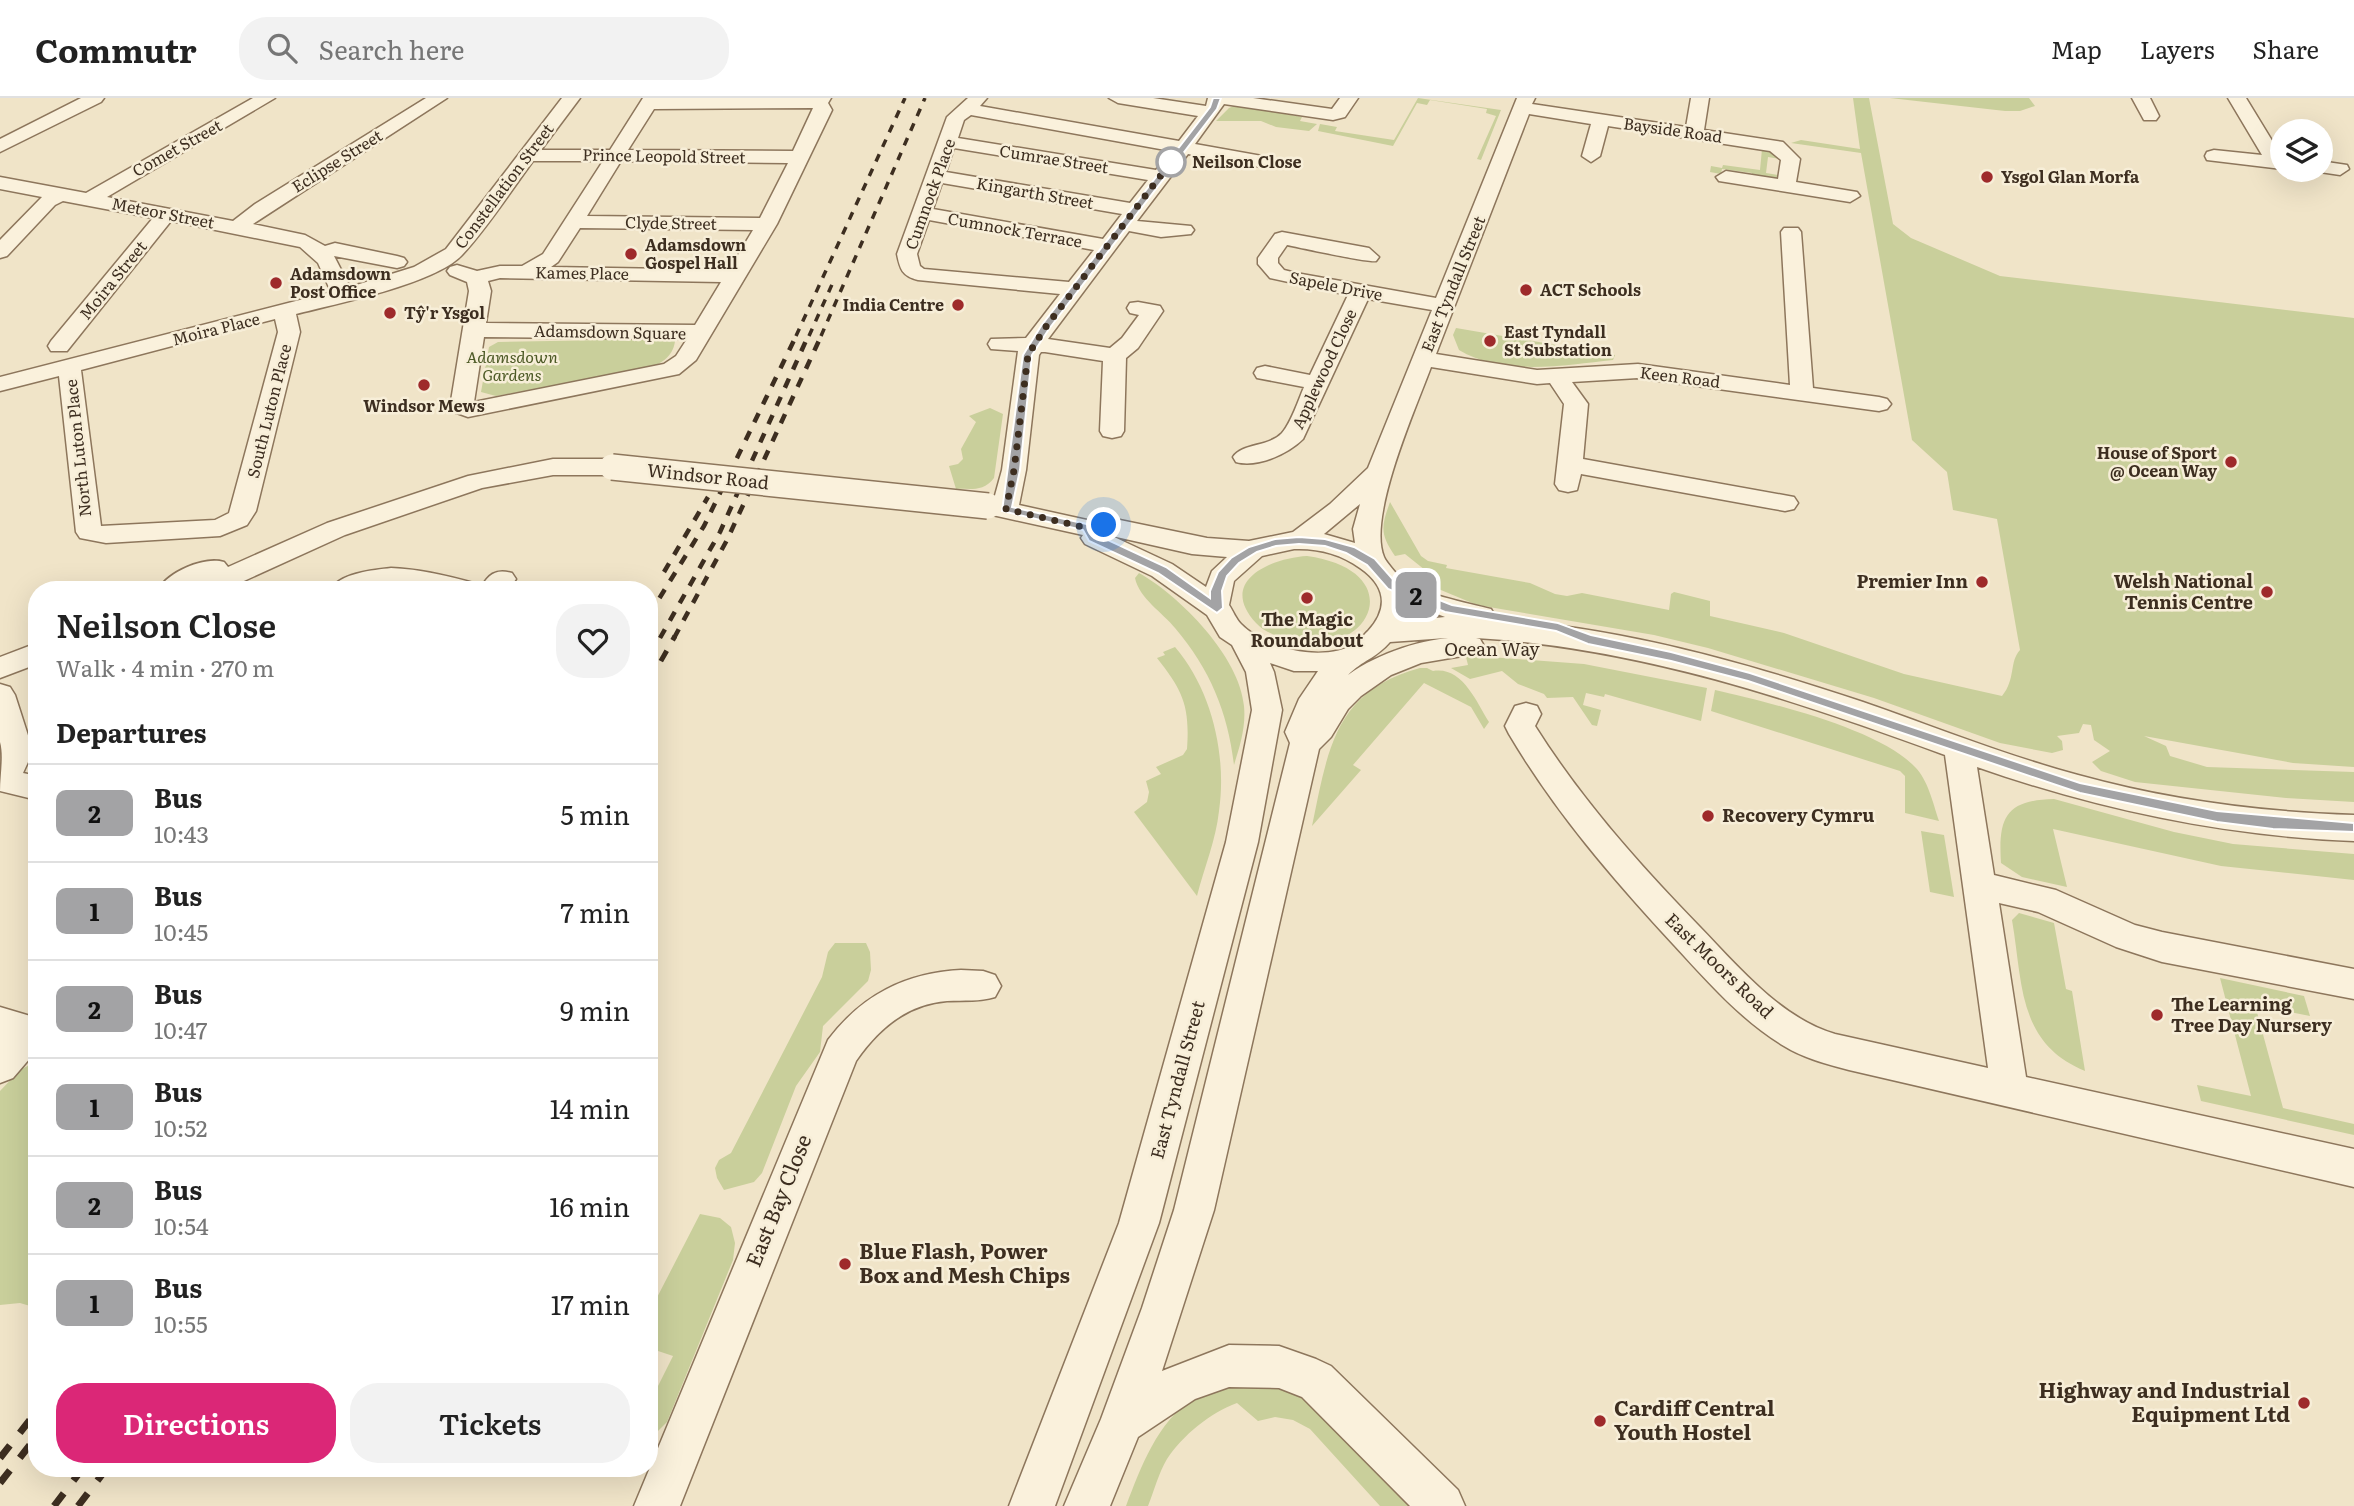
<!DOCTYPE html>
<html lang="en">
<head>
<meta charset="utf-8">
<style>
	:root { --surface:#fff; --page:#f2f2f2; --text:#222; --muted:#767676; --line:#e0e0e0; --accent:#db2777 }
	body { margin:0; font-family:Literata,serif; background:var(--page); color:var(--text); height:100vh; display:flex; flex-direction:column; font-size:26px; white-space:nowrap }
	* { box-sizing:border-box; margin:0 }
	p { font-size:23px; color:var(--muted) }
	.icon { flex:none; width:38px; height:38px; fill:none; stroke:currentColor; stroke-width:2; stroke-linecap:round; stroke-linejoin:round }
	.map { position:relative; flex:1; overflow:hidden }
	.details { position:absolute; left:28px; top:483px; width:630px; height:896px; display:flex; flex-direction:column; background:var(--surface); border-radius:28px; box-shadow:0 7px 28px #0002 }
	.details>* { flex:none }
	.badge { padding:0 14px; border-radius:10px; font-size:24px; line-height:46px }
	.controls { position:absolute; left:2270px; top:21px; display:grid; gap:14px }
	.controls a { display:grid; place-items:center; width:63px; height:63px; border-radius:50%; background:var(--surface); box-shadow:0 7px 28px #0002; font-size:35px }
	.you { position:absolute; width:35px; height:35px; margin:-18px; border:5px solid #fff; border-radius:50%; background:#1a73e8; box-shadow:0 0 0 10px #1a73e833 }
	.map>.badge { position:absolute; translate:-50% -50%; box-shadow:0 0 0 4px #fff }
	h2 { padding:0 28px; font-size:26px; line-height:63px }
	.round { display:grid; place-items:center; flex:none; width:74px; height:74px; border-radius:28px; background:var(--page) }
	.head { display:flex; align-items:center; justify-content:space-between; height:119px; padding:0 28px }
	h1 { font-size:33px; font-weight:600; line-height:52px }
	.cta { display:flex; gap:14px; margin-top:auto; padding:14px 28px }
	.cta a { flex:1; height:80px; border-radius:28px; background:var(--accent); color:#fff; font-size:28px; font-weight:600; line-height:80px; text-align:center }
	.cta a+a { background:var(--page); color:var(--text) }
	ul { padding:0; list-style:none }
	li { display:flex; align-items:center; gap:21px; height:98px; padding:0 28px; border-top:2px solid var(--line) }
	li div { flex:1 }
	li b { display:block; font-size:26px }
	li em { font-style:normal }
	li .badge { min-width:77px; font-weight:700; text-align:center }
	header { display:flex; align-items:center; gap:42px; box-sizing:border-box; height:98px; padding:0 35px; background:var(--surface); border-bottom:2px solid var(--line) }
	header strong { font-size:33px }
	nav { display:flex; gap:38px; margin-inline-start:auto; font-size:24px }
	.search { width:490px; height:63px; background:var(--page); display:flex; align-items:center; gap:18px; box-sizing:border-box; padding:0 24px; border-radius:28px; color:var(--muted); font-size:26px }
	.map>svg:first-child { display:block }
	.green { fill:#c9cf9b }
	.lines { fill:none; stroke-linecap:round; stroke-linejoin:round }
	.minor-casing { stroke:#8d765c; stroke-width:3 }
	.minor { fill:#faf1dc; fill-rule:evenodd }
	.rail-far3 { stroke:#3d2e20; stroke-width:3.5; stroke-dasharray:8 8; stroke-linecap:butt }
	.rail-far2 { stroke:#3d2e20; stroke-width:4.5; stroke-dasharray:10 10; stroke-linecap:butt }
	.rail-far1 { stroke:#3d2e20; stroke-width:5; stroke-dasharray:12 12; stroke-linecap:butt }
	.rail { stroke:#3d2e20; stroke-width:7; stroke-dasharray:16 16; stroke-linecap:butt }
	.minor-bridge-casing { stroke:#8d765c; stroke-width:28; stroke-linecap:butt }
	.minor-bridge { stroke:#faf1dc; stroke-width:25 }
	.line { fill:#a3a3a5; stroke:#fff; stroke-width:2 }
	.walk { stroke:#3d2e20; stroke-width:7; stroke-dasharray:0 12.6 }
	.stop-dot { fill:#fff; stroke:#a3a3a5; stroke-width:3.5 }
	.poi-dot { fill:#9e2a2b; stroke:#f7eed8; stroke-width:2.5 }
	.labels { text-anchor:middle; stroke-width:5; stroke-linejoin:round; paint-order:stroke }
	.far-street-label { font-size:16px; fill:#3d2e20; stroke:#f7eed8 }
	.far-stop-label { font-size:16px; font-weight:bold; fill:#3d2e20; stroke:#f7eed8; text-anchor:start }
	.far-poi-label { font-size:16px; font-weight:bold; fill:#3d2e20; stroke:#f7eed8; text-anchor:start }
	.far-park-label { font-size:16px; font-style:italic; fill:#4d5a26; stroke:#f7eed8 }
	.street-label { font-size:18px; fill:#3d2e20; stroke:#f7eed8 }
	.poi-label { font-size:18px; font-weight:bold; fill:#3d2e20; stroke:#f7eed8; text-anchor:end }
	.near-street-label { font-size:21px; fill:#3d2e20; stroke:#f7eed8 }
	.near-poi-label { font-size:21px; font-weight:bold; fill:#3d2e20; stroke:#f7eed8; text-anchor:start }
</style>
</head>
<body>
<header>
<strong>Commutr</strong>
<div class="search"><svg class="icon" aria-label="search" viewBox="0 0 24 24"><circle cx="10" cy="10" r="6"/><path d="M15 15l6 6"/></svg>Search here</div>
<nav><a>Map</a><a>Layers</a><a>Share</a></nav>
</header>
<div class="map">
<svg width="2354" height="1408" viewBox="0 0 2354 1408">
	<rect width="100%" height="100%" fill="#f0e4c8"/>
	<path class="green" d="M1418 0 1501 12 1481 62 1477 61 1496 18 1486 15 1487 11 1430 2 1427 7 1417 5 1393 48 1318 33 1320 26 1337 29 1335 33 1394 42Z
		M1853 0H1869L1893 126 1911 140 2000 178 2354 220V669L2293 665 2144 638 2166 648 2170 658 2207 669 2354 674V704L2286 700 2135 684 2101 673 2092 664 2110 653 2094 642 2091 627 2083 626 2079 635 2057 638 2062 643 2063 652 2052 655 2000 645 1874 600 1708 550 1654 537 1477 507 1436 490 1440 484 1405 456 1395 458C1380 436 1381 429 1390 404L1421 458 1428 463 1447 467 1446 470 1530 485 1555 496 1567 498 1582 495 1669 512 1671 496 1674 494 1710 503V518L1784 535 1904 576 2002 598C2016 581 2009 564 2020 552L1997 421 1953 412 1947 374 1912 342 1861 55 1791 45 1801 42 1860 51Z
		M1890 0H2029L2035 8 2020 13H2005Z
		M1236 7 1302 19 1300 23 1317 26 1309 33 1276 29 1261 23H1216L1229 10Z
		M1762 51 1774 53 1780 61 1768 59 1766 75 1778 77 1775 81 1752 80V75L1722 71 1721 76 1710 74 1711 68 1722 70 1723 67 1760 72Z
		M1456 230 1615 257 1613 262C1565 267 1504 279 1459 252L1453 237Z
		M666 241 675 243C673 260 659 267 644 272L496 298 481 294 489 249 498 244Z
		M990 310 1003 316 994 380C983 395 968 390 956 391L949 368 958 366 963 361 961 351 976 324 969 318Z
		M1307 458C1413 473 1370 564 1289 542 1277 538 1264 534 1256 525 1217 483 1271 460 1307 458Z
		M1139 475C1180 498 1240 559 1244 608 1246 629 1240 648 1234 667 1228 615 1210 571 1175 530 1163 515 1139 500 1135 480Z
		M1175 549C1212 592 1227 658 1219 713 1216 742 1204 770 1197 798L1134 714 1147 704 1149 694 1146 683 1161 676 1156 669 1183 657 1187 651C1190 608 1183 593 1157 560L1165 557 1163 554Z
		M1477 558 1584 566 1707 590 1701 623 1605 596 1604 599 1586 595 1583 607 1601 612 1597 628 1592 627 1573 599 1547 600 1544 596 1518 586 1502 573 1470 581 1451 570 1468 567 1466 559Z
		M1420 570H1427L1433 573C1462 568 1476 603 1489 624L1484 631 1471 609 1424 585 1353 667 1361 672 1312 728C1328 652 1334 593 1420 570Z
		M1715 592C1767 604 1878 630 1915 669 1928 682 1933 705 1939 723L1905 715V678L1900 673 1711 613Z
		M2054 701 2174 734 2233 746 2354 756V782L2221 768 2053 731 2067 789 2022 779 2001 765C1998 719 2006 702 2054 701Z
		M1921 733 1944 737 1954 799 1930 794Z
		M2019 815 2054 825 2066 891 2072 893 2085 973C2017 945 2023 885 2012 822Z
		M835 845H866L870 854 871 872 868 883 823 928 820 954 796 988 762 1075 754 1084 724 1092 717 1080 715 1070 719 1062 731 1055 822 879 828 854Z
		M2220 880 2304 898 2310 918 2255 907 2283 1010 2354 1026V1037L2201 1003 2197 987 2251 998Z
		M37 963V1210L20 1205 0 1207V993L20 972Z
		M700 1116 720 1120 731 1129 735 1145 733 1162 667 1324 649 1342V1306L673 1258 649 1250V1215Z
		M1250 1280 1307 1294 1419 1408H1380L1310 1331 1293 1322 1275 1319 1258 1323 1237 1305C1210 1315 1183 1337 1167 1361 1159 1374 1154 1393 1148 1408H1126C1141 1369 1157 1324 1194 1300 1209 1290 1232 1286 1250 1280Z"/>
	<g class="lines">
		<defs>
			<path id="minor" d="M81 0H104L101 4 0 54V41Z
				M253 0H275L107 99 233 123 255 106 426 0H447L253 126 305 137 325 148 335 145 397 158 404 160 407 164 404 168 397 170 334 158 350 189 414 169 446 151 562 0H580L541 52H610L643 0H831L828 5 832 12 777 126 696 262 679 276 468 319 454 314 450 309 469 193 467 184 450 177 447 173 450 169 457 167 477 173 500 168H522L543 156 603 63H533C510 94 488 129 462 157 435 186 335 206 296 216L300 234 256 413 247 427 220 438 106 445 80 440 76 434 59 278 0 293V279L331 194 318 165 300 149 171 123 67 253H51L48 248 51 243 153 120 63 103 55 107 7 158 0 160V142L42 99 0 91V79L86 95ZM813 10 793 53 628 52 654 11ZM621 63 788 65 760 120 587 118ZM580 130 753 132 729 172 551 169 558 164ZM500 180 721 184 695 227 486 225 491 193 488 183ZM275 221 278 234 229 415 215 422 101 428 81 272ZM484 239 687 241 676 258 664 266 474 304Z
				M968 0H987L980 8 1179 43 1198 18 1118 5 1109 0H1153L1206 8 1208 0H1253L1332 11 1340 0H1358L1345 19 1333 22 1224 6 1195 46 1273 60 1275 64 1273 68 1266 70 1188 56 1137 123 1191 128 1194 132 1191 136 1161 139 1129 133 1048 241 1110 250 1122 240 1139 217 1130 215 1127 210 1130 205 1138 204 1160 208 1163 213 1138 250 1126 260 1124 333 1121 338 1112 340 1103 338 1100 333 1103 263 1045 254H1041L1039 257 1026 372 1019 407 1087 422 1115 421 1207 440 1249 443 1293 434 1330 406 1368 370 1432 212 1368 201 1303 341C1288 356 1257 370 1236 364L1233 359C1242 345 1269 349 1282 335 1292 323 1298 303 1304 289L1257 280 1254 275 1257 270 1265 268 1310 277 1348 197 1270 180 1258 166V160L1275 136 1282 134 1369 150 1379 159 1376 163C1369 165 1302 150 1287 147L1278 160V165L1284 172 1296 175 1436 200 1517 0H1535L1532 6 1686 29 1691 0H1709L1704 32 1783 44 1800 61 1796 84 1857 94 1860 98 1850 104 1719 83 1716 79 1726 73 1778 81 1781 62 1770 53 1608 28 1600 58 1591 64 1582 58 1591 26 1529 16 1436 256 1537 272 1638 266 1790 287 1781 134 1784 130H1798L1801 134 1813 290 1879 299 1887 301 1891 306 1887 311 1879 313 1638 280 1572 284 1588 306 1583 361 1794 399 1798 405 1794 411 1785 413 1581 376 1577 392 1568 394 1559 392 1555 386 1564 306 1550 285 1537 286 1431 269C1416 310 1367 419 1384 459 1386 464 1396 475 1400 480 1413 494 1471 506 1491 511L1495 518 1493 521C1619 529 1743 564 1863 604 1935 629 2004 657 2078 677 2168 702 2260 714 2354 717V743C2224 738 2100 712 1977 669L1994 777 2056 792 2135 827 2162 834 2354 871V901L2162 864 2116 849 2038 814 1999 805 2026 979 2354 1051V1089L1849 972C1827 966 1803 960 1784 948 1741 922 1707 883 1674 847 1613 781 1555 714 1509 636L1505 628 1515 608 1526 605 1537 608 1541 616 1535 628C1581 701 1638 765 1698 827 1737 867 1780 920 1835 936L1988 970 1945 657C1792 601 1640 550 1476 540L1480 541 1484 548 1480 555 1421 565 1391 577 1361 598 1348 611 1331 639 1319 651 1214 1112 1162 1273 1229 1247 1279 1248 1316 1261 1331 1268 1458 1392 1465 1408H1410L1302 1299 1279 1290 1229 1289 1195 1301 1138 1339 1110 1408H1064L1101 1321 1142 1210 1174 1112 1290 645 1285 634 1299 601 1318 573H1294L1270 565 1274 574 1282 612 1258 744 1159 1125 1055 1408H1009L1119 1125 1226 744 1252 612 1246 574 1232 547 1220 539 1207 517 1152 478 1085 446 1081 440 1083 437 979 414 975 408 979 402 994 401 1002 372 1018 253 991 251 988 246 991 241 1026 240 1060 196 918 182C902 178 900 171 897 156L947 19ZM971 17 1171 53 1156 72 958 40 964 22ZM954 50 1148 82 1130 105 946 74ZM942 85 1122 116 1103 141 933 111ZM929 122 1094 152 1069 184 924 171 920 168 917 156ZM1360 406 1353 431 1355 445 1324 436ZM1112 438 1192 456 1227 459 1212 473 1206 489 1172 466ZM1294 451C1318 450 1341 456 1360 470 1386 488 1389 510 1368 533 1364 536 1361 542 1357 545 1324 565 1267 552 1241 526 1236 521 1233 513 1229 507L1234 483 1262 458ZM1409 505 1445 519 1406 523ZM1460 539C1422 541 1380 554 1348 577 1363 562 1375 561 1390 544Z
				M2132 0H2150L2159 18 2156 22H2144Z
				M2228 0H2246L2282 59V71L2207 62 2205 58 2207 54 2214 52 2262 57Z
				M2320 63 2347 67 2349 71 2340 77 2313 73 2320 72Z
				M553 361H612L621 364 624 369 621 374 612 377H553L482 390 345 437 224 492H158C168 474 204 458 224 464L228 469 327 425 468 378Z
				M391 470C420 471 449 478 477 486L480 491C488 477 495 470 512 475L516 481 508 492H424L391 488 369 492H330C340 475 373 472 391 470Z
				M37 545V566L0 580V559Z
				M0 586 10 589 15 597 33 653 23 675 37 678V702L0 693C0 677 4 658 0 644Z
				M961 872 983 873 995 877 1001 888 995 899C980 904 964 902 947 903 907 906 878 931 856 963L680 1408H634L828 942C862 897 905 875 961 872Z
				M0 909 37 920V952L13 980 0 985Z"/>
		</defs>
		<use href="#minor" class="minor-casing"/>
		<use href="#minor" class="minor"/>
		<path class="rail-far3" d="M796 238 905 0
			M809 238 834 182
			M821 238 925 0"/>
		<path class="rail-far2" d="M664 474 708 399
			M649 517 704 428 797 236
			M660 540 720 434 809 236
			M674 540 727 442 822 236"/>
		<path class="rail-far1" d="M649 559 661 538
			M649 584 675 538"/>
		<path class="rail" d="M0 1360 37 1313
			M0 1385 37 1338
			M54 1408 83 1370
			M78 1408 107 1370"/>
		<defs>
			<path id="minor-bridge" d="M612 369 988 408"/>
		</defs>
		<use href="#minor-bridge" class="minor-bridge-casing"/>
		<use href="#minor-bridge" class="minor-bridge"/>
	</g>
	<path class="line" d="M1213 0H1221L1217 11 1049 231 1032 257 1020 372 1012 409 1091 427 1097 437 1166 469 1210 500V493L1218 474 1231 460 1249 449 1275 441 1299 439 1325 441 1354 449 1375 461 1396 485 1452 507 1558 525 1591 537 1671 554 1750 575 2080 685 2217 713 2354 725V734L2273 731 2217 724 2080 695 1748 583 1671 563 1588 546 1556 533 1445 514 1388 491 1367 467 1346 455 1325 448 1299 446 1276 448 1257 454 1239 465 1227 478 1222 493 1223 510 1217 515 1158 475 1089 443 1083 432 1002 413 1023 257 1041 228 1210 9Z"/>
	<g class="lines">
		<path class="walk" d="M1104 427 1087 430 1006 411 1014 372 1028 257 1045 230 1171 64"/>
	</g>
	<circle class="stop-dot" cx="1171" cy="64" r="14"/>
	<g class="poi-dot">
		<circle cx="1987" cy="79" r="7"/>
		<circle cx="631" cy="156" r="7"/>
		<circle cx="276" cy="185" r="7"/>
		<circle cx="1526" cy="192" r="7"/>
		<circle cx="958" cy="207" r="7"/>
		<circle cx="390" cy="215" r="7"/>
		<circle cx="1490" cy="243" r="7"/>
		<circle cx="424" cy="287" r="7"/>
		<circle cx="2231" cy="364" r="7"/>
		<circle cx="1982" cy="484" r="7"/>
		<circle cx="2267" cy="494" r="7"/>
		<circle cx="1307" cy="500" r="7"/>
		<circle cx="1708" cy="718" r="7"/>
		<circle cx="2157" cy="917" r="7"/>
		<circle cx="845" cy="1166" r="7"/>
		<circle cx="2304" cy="1305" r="7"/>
		<circle cx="1600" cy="1323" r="7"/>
	</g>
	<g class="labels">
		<g class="far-street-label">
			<text transform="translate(1673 32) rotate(8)" y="6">Bayside Road</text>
			<text transform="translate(177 50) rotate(-29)" y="6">Comet Street</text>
			<text transform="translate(664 58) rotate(1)" y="6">Prince Leopold Street</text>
			<text transform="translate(1054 61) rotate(9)" y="6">Cumrae Street</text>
			<text transform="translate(337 63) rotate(-32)" y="6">Eclipse Street</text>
			<text transform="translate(504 88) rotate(-53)" y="6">Constellation Street</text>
			<text transform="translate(1035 95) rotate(10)" y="6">Kingarth Street</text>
			<text transform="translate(930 96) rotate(-70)" y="6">Cumnock Place</text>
			<text transform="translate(163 115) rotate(11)" y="6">Meteor Street</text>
			<text transform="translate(671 125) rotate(1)" y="6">Clyde Street</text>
			<text transform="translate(1015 132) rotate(10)" y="6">Cumnock Terrace</text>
			<text transform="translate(582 175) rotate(1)" y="6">Kames Place</text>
			<text transform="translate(113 182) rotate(-51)" y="6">Moira Street</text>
			<text transform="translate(1453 186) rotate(-68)" y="6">East Tyndall Street</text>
			<text transform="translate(1336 188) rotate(11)" y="6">Sapele Drive</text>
			<text transform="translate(216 231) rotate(-14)" y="6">Moira Place</text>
			<text transform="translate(610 234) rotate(1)" y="6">Adamsdown Square</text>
			<text transform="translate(1324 271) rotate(-65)" y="6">Applewood Close</text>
			<text transform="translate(1680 279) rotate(7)" y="6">Keen Road</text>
			<text transform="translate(269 313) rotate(-76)" y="6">South Luton Place</text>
			<text transform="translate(78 350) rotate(-96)" y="6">North Luton Place</text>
		</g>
		<g class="far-stop-label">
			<text x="1192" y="70">Neilson Close</text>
		</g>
		<g class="far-poi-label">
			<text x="2001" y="85">Ysgol Glan Morfa</text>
			<text x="645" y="153">Adamsdown<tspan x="645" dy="18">Gospel Hall</tspan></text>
			<text x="290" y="182">Adamsdown<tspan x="290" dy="18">Post Office</tspan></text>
			<text x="1540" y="198">ACT Schools</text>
			<text x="944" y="213" text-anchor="end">India Centre</text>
			<text x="404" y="221">Tŷ'r Ysgol</text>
			<text x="1504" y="240">East Tyndall<tspan x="1504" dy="18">St Substation</tspan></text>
			<text x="424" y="314" text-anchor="middle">Windsor Mews</text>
			<text x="2217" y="361" text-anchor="end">House of Sport<tspan x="2217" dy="18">@ Ocean Way</tspan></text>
		</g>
		<g class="far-park-label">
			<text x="512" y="265">Adamsdown<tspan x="512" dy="18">Gardens</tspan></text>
		</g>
		<g class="street-label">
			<text transform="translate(708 379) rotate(6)" y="6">Windsor Road</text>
			<text x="1492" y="558">Ocean Way</text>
			<text transform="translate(1719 868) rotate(44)" y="6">East Moors Road</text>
			<text transform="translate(1178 982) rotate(-75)" y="6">East Tyndall Street</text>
		</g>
		<g class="poi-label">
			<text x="1968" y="490">Premier Inn</text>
			<text x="2253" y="490">Welsh National<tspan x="2253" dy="21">Tennis Centre</tspan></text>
			<text x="1307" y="528" text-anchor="middle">The Magic<tspan x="1307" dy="21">Roundabout</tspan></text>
			<text x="1722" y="724" text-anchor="start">Recovery Cymru</text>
			<text x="2171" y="913" text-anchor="start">The Learning<tspan x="2171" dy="21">Tree Day Nursery</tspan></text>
		</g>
		<g class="near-street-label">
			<text transform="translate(779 1103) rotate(-68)" y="7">East Bay Close</text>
		</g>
		<g class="near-poi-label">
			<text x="859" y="1161">Blue Flash, Power<tspan x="859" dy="24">Box and Mesh Chips</tspan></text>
			<text x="2290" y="1300" text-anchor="end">Highway and Industrial<tspan x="2290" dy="24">Equipment Ltd</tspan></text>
			<text x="1614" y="1318">Cardiff Central<tspan x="1614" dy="24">Youth Hostel</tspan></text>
		</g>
	</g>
</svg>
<div class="controls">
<a><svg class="icon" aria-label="layers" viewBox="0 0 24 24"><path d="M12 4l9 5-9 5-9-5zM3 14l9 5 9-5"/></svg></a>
</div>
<div class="you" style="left:1104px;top:427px"></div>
<b class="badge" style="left:1416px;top:497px;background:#a3a3a5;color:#111">2</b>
<section class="details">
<div class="head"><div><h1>Neilson Close</h1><p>Walk · 4 min · 270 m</p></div><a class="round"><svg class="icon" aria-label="heart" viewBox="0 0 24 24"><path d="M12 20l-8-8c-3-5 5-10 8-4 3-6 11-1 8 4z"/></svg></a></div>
<h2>Departures</h2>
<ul>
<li><span class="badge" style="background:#a3a3a5;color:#111">2</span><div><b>Bus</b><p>10:43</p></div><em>5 min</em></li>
<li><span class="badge" style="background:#a3a3a5;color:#111">1</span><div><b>Bus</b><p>10:45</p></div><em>7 min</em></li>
<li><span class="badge" style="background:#a3a3a5;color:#111">2</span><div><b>Bus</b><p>10:47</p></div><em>9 min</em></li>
<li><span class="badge" style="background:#a3a3a5;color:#111">1</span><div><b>Bus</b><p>10:52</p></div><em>14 min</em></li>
<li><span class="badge" style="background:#a3a3a5;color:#111">2</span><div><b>Bus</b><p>10:54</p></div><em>16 min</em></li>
<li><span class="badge" style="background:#a3a3a5;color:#111">1</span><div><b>Bus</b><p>10:55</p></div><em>17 min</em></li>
</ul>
<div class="cta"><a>Directions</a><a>Tickets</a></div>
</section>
</div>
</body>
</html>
